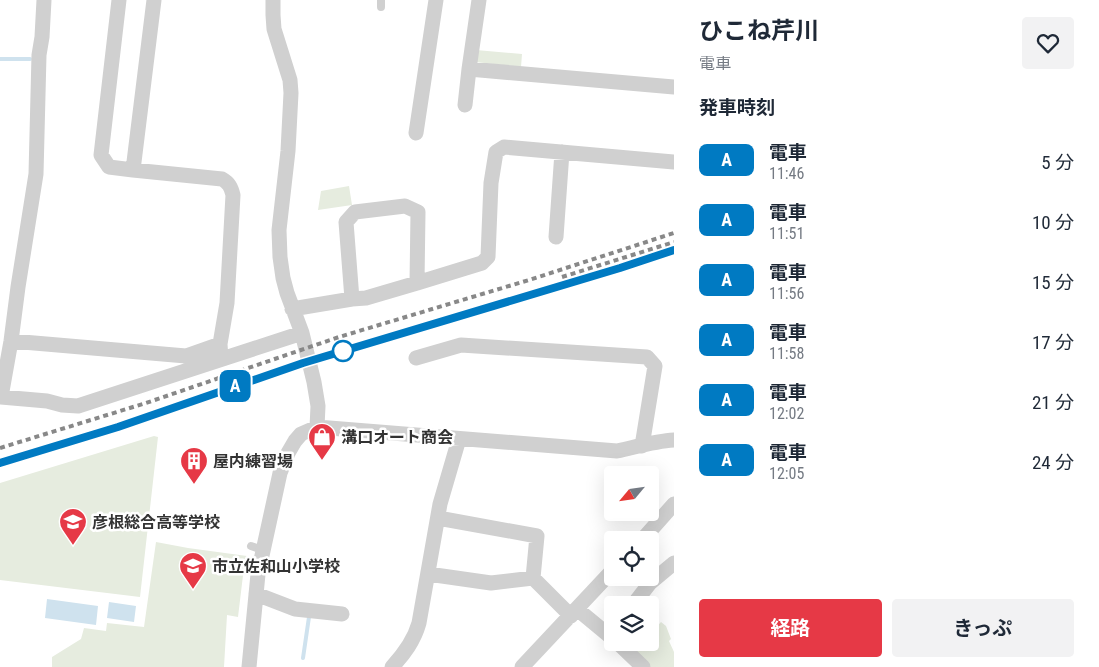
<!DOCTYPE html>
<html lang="ja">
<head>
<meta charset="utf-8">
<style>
	:root { --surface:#fff; --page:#f2f2f3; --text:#1f2937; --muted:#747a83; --accent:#e63946 }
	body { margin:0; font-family:"Roboto Condensed","Noto Sans JP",sans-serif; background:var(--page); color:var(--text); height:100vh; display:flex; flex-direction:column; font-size:19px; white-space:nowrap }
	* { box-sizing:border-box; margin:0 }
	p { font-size:16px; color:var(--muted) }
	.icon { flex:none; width:28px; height:28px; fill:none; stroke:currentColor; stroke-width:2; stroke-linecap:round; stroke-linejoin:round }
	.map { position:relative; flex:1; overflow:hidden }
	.details { display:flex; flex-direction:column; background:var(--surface); width:425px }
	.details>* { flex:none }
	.badge { padding:0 10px; border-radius:8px; font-size:18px; line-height:32px }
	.needle { width:32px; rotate:241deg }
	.tools { position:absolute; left:604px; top:466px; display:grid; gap:10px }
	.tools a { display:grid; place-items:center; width:55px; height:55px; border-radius:5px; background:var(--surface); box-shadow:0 5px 20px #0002; font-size:25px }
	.map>.badge { position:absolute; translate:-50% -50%; box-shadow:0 0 0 2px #fff }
	h2 { padding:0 25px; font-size:19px; line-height:45px }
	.round { display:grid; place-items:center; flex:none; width:52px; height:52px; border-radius:5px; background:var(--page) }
	.headline { display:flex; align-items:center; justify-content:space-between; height:85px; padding:0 25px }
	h1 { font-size:24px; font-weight:700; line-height:38px }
	.primary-button { display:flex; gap:10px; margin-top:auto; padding:10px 25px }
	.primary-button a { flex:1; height:58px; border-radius:5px; background:var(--accent); color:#fff; font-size:20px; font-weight:700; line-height:58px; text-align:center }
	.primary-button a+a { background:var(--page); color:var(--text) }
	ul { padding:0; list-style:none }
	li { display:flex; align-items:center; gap:15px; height:60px; padding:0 25px }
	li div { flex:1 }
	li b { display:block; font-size:19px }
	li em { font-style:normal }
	li .badge { min-width:55px; font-weight:700; text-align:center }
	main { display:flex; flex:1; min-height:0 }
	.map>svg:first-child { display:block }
	.green { fill:#e6ecdf }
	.water { fill:#cfe2ee }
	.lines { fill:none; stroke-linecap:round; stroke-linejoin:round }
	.stream { stroke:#cfe2ee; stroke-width:4 }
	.service { stroke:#d0d0d0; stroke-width:8 }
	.minor { stroke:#d0d0d0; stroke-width:15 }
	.rail { stroke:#888; stroke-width:4; stroke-dasharray:5 4; stroke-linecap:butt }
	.line-casing { stroke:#fff; stroke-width:11 }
	.line { stroke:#007ac2; stroke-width:8 }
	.stop-dot { fill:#fff; stroke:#007ac2; stroke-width:2.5 }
	.labels { text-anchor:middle; stroke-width:5; stroke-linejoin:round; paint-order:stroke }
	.poi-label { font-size:16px; font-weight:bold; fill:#333; stroke:#fff; text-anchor:start }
</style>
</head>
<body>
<main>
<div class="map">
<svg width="674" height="667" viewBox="0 0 674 667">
	<rect width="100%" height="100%" fill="#fff"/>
	<path class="green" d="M476 50 522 54 521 67 475 62Z
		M349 186 352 205 318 210 321 191Z
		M154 436 158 437 140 597 0 580V483Z
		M156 542 188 548 247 556 244 567 238 617 227 615 224 667H52V657L81 639 84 628 106 631 107 623 144 627Z
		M661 622 666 626 671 639 669 641 674 652V667H649L633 650 641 643 650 642V634Z"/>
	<path class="water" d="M47 599 98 606 96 625 45 618Z
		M109 602 136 606 134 622 107 618Z"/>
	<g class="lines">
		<path class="stream" d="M0 59H30
			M303 658 309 617"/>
		<path class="service" d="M381 7V0
			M251 546 262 550"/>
		<path class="minor" d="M44 0 42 37 39 55 36 174 18 287 11 341 1 397 47 401 62 405 78 406 302 333
			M119 0 101 155 109 167 133 170 154 0
			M273 0V15L274 29 290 80 291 93 288 151 279 230 280 257 283 278 287 293 302 333 314 382 318 406 317 427
			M469 69 674 87
			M465 105 469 69 479 0
			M416 133 436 0
			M133 170 222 179C229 183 231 187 233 195L227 303 220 344 221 359
			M556 237 562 152
			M417 283 482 263 488 257 491 183 496 152 504 147 674 162
			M292 309 352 299 366 298 417 283 418 212 405 206 355 212 346 222 352 299
			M11 341 186 356 220 344
			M416 358 461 345 647 357 655 366 642 446
			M438 518 537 536 533 578
			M642 540 674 504
			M428 574 491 583 533 578 571 616
			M256 594 295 609 342 614
			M633 605 650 583 674 563
			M577 609 612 638
			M617 642 643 667
			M249 667 258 574 280 473 288 453 295 441 301 434 317 427 617 451C636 447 655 441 674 440
			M392 667C404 654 414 641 419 623L440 504 459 439
			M522 667 612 571"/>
		<path class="rail" d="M562 277 674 242
			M0 448 146 403 339 337 529 280 674 233
			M0 463 117 427 303 363 619 268 674 250"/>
	</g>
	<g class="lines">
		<defs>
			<path id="line" d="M0 463 118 427 303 363 620 268 674 250"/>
		</defs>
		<use href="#line" class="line-casing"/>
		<use href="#line" class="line"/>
	</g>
	<defs>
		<symbol id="shop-pin" viewBox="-11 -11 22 30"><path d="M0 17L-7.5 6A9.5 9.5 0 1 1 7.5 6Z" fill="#e63946" stroke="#fff"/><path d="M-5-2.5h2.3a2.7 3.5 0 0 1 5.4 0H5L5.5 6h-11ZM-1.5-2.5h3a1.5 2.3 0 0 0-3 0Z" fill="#fff"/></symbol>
		<symbol id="building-pin" viewBox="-11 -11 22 30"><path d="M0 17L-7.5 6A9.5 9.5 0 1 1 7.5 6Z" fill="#e63946" stroke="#fff"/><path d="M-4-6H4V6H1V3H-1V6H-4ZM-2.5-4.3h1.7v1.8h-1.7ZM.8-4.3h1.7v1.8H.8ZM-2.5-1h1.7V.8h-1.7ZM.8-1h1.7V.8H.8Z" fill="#fff"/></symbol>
		<symbol id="school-pin" viewBox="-11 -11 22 30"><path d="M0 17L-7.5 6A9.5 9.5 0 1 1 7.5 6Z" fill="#e63946" stroke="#fff"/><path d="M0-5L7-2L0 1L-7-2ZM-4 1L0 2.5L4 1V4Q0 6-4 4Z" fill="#fff"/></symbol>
	</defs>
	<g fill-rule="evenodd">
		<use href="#shop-pin" x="306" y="421" width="32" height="43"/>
		<use href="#building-pin" x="178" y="445" width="32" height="43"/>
		<use href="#school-pin" x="57" y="506" width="32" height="43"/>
		<use href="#school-pin" x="177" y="550" width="32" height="43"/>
	</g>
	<circle class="stop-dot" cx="343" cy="351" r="10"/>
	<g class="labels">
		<g class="poi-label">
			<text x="341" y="443">溝口オート商会</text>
			<text x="213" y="467">屋内練習場</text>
			<text x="92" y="528">彦根総合高等学校</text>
			<text x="212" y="572">市立佐和山小学校</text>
		</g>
	</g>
</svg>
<div class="tools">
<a><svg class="needle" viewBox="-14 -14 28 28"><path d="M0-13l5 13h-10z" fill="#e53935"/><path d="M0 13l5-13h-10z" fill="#747a83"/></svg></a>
<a><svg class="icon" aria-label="locate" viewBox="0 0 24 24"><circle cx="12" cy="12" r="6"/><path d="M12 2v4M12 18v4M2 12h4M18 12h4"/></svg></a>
<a><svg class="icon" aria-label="layers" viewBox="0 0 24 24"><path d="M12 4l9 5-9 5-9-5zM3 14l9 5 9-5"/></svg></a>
</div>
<b class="badge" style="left:235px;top:386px;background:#007ac2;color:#fff">A</b>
</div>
<section class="details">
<div class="headline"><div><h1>ひこね芹川</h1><p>電車</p></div><a class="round"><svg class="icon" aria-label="heart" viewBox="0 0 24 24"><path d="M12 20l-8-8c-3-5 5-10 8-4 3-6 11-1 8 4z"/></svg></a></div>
<h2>発車時刻</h2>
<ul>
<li><span class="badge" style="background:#007ac2;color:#fff">A</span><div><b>電車</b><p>11:46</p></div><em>5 分</em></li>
<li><span class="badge" style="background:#007ac2;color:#fff">A</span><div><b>電車</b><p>11:51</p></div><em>10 分</em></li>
<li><span class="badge" style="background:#007ac2;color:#fff">A</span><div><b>電車</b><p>11:56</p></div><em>15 分</em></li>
<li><span class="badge" style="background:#007ac2;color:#fff">A</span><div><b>電車</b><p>11:58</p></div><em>17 分</em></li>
<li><span class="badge" style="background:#007ac2;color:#fff">A</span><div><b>電車</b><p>12:02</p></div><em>21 分</em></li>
<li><span class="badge" style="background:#007ac2;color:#fff">A</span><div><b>電車</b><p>12:05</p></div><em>24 分</em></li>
</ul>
<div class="primary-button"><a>経路</a><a>きっぷ</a></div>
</section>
</main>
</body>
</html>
